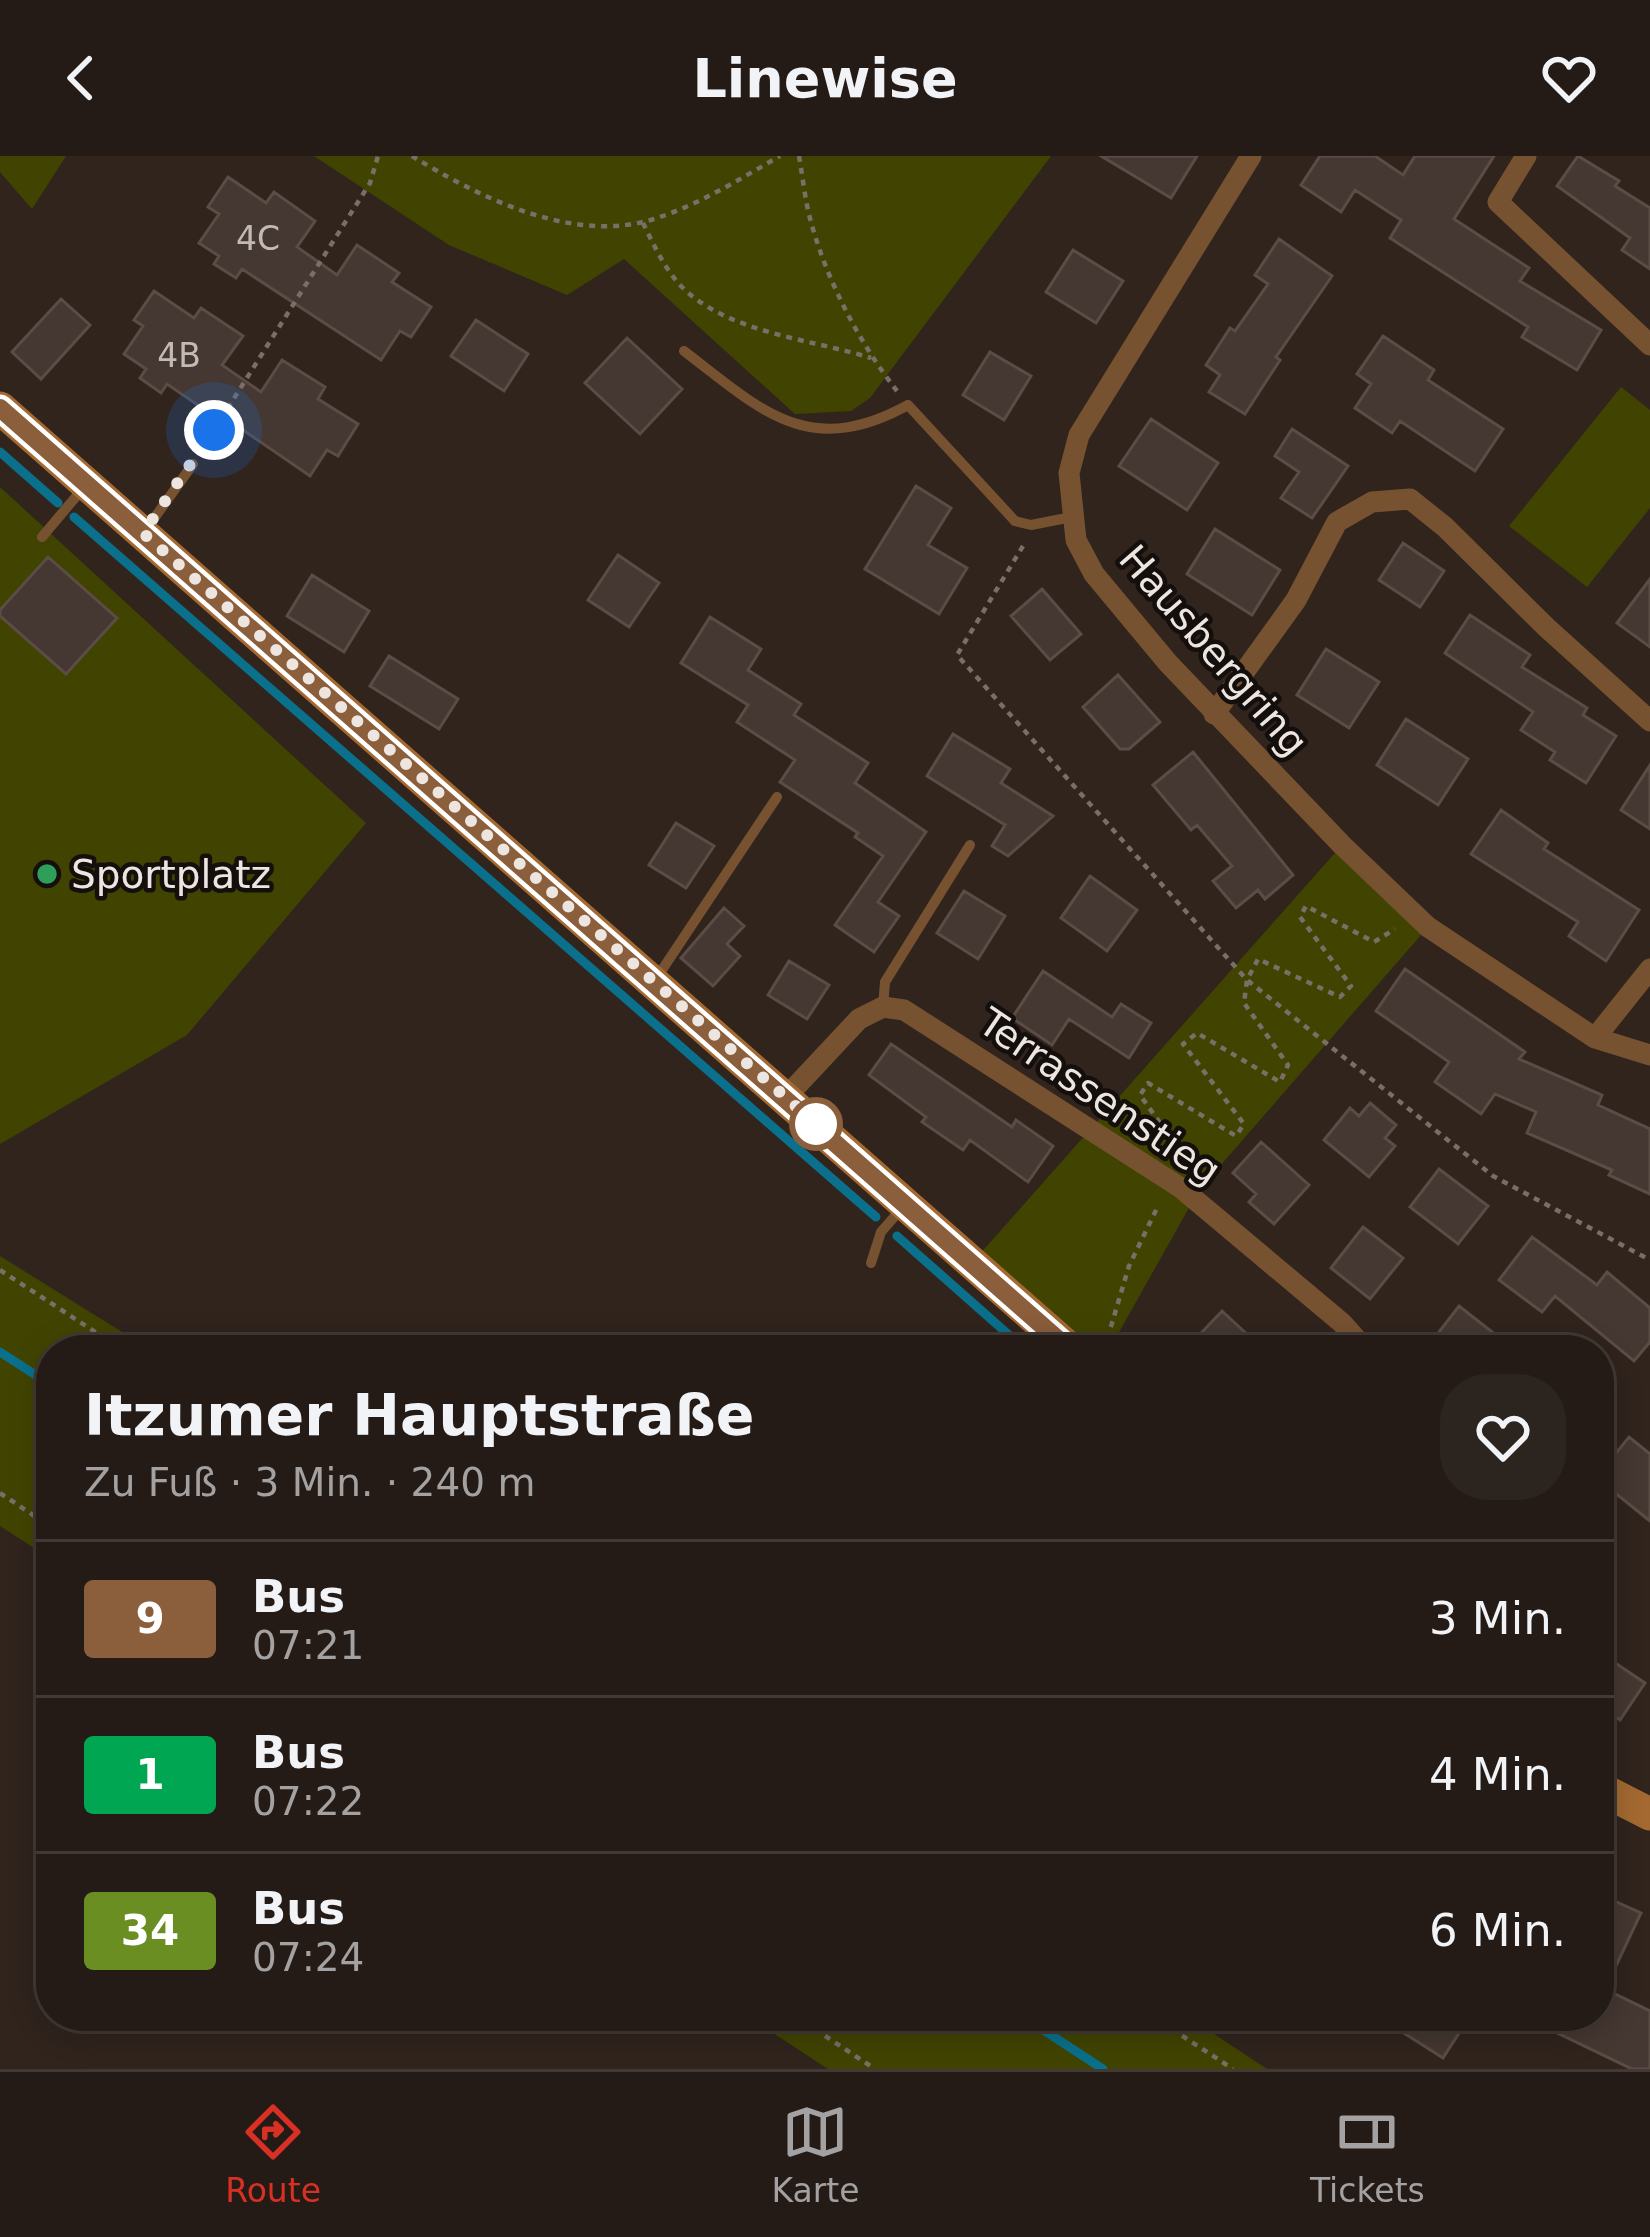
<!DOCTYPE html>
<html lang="de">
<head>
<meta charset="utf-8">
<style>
	:root { --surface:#241b16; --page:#2c241f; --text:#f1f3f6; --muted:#a3a1a1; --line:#413935; --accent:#d93025 }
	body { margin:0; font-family:"DejaVu Sans",sans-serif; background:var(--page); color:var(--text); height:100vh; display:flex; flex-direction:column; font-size:45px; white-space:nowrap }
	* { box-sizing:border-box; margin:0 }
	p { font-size:39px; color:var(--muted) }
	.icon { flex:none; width:66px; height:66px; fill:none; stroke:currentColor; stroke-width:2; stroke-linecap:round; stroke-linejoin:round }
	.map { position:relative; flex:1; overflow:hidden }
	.panel { position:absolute; left:36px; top:1179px; width:1578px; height:696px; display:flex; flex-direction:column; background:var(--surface); border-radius:48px; box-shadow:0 6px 30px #0003,0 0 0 3px var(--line) }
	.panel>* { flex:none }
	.badge { padding:0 24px; border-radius:9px; font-size:42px; line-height:78px }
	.you { position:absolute; width:60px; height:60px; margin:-30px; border:9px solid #fff; border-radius:50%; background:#1a73e8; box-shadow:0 0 0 18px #1a73e833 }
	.map>.badge { position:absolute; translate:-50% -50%; box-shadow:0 0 0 6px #fff }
	.round { display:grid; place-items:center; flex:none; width:126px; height:126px; border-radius:48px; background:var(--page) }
	.overview { display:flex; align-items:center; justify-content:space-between; height:204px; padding:0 48px }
	h1 { font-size:57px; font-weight:700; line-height:90px }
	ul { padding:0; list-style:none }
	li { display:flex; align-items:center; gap:36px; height:156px; padding:0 48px; border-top:3px solid var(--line) }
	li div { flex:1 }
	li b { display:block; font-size:45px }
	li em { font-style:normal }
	li .badge { min-width:132px; font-weight:700; text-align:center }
	header { display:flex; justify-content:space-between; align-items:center; height:156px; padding:0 48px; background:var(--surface); font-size:54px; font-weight:700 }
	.tab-bar { display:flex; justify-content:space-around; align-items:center; height:168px; border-top:3px solid var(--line); background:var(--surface); font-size:33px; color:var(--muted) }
	.tab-bar a { display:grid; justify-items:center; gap:6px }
	.tab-bar .current { color:var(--accent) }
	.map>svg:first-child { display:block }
	.green { fill:#414400 }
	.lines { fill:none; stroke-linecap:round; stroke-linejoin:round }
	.stream { stroke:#0a708b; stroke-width:9 }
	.building { fill:#453731; stroke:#5b4c46; stroke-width:3 }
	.path { stroke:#796e68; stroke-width:4.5; stroke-dasharray:6 6; stroke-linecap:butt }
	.lane { stroke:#775231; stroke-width:10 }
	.street { stroke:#775231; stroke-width:21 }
	.secondary { stroke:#a36931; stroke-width:33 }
	.line-casing { stroke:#fff; stroke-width:27 }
	.line { stroke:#8b5e3c; stroke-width:18 }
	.walk { stroke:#ede5e0; stroke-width:12; stroke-dasharray:0 21.6 }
	.leisure-dot { fill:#2e9e5b; stroke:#140f0c; stroke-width:4.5 }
	.stop-dot { fill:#fff; stroke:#8b5e3c; stroke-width:6 }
	.labels { text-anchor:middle; stroke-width:9; stroke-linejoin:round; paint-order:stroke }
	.number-label { font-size:33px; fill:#c3bab4 }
	.street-label { font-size:39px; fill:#ede5e0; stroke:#140f0c }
	.poi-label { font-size:39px; fill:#ede5e0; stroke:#140f0c; text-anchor:start }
</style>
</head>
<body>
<header><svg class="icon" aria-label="back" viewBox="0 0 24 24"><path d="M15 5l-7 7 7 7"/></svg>Linewise<svg class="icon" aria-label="heart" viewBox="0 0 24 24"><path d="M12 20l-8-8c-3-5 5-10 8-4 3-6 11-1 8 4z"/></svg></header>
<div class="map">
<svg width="1650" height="1913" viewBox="0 0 1650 1913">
	<rect width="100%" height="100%" fill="#30241d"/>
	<path class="green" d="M0 0H66L32 53 0 16Z
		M314 0H1051L870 242 851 255 795 258 624 103 567 139 449 89Z
		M1621 231 1650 254V352L1587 431 1509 370Z
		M0 331 366 667 187 879 0 988Z
		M1342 689 1428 771 1199 1034 1109 1194H1071L971 1108Z
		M0 1100 151 1194H51V1403L0 1370Z
		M747 1860H1187L1267 1913H828Z"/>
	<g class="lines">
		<path class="stream" d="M0 296 58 347
			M74 361 876 1061
			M897 1080 1026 1194
			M0 1196 51 1229
			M1022 1860 1103 1913"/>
	</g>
	<path class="building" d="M1101 0H1197L1171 42Z
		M1320 0H1375L1403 19 1415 0H1494L1454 63 1529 112 1520 125 1601 174 1577 214 1522 181 1528 171 1390 82 1401 64 1355 34 1341 56 1301 29Z
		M1578 0 1619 25 1615 30 1650 52V113L1622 94 1630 82 1557 30Z
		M228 21 266 47 274 36 315 65 297 91 337 119 357 89 399 117 392 126 431 151 411 181 400 175 381 204 242 113 236 122 214 108 219 100 199 87 219 58 208 51Z
		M1279 83 1332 120 1276 201 1280 204 1245 258 1209 236 1220 219 1206 209 1230 172 1235 175 1268 128 1255 119Z
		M1073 94 1123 125 1096 167 1046 136Z
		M154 135 194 162 201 152 243 180 222 209 261 236 282 204 325 231 318 243 358 268 338 300 327 294 310 320 211 252 208 256 167 228 161 237 140 222 146 213 124 198 143 170 134 164Z
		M61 143 90 169 41 223 12 196Z
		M476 164 528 198 504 235 451 200Z
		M1383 180 1434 214 1428 224 1503 273 1475 315 1400 265 1392 277 1355 252 1371 228 1357 218Z
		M627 182 682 233 640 278 585 227Z
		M990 196 1031 220 1004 264 963 239Z
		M1151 263 1218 307 1187 354 1119 310Z
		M1292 273 1348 310 1312 362 1281 342 1299 316 1275 300Z
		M916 330 951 352 928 389 967 412 939 458 865 413Z
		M1215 373 1280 414 1252 459 1187 418Z
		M1403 387 1444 415 1420 451 1379 424Z
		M618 399 659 427 629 471 588 444Z
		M48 401 117 462 66 518 0 460V454Z
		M312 419 369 455 344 496 287 460Z
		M1650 423V491L1617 467Z
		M1042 433 1081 478 1050 504 1011 460Z
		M1470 459 1530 499 1522 511 1587 552 1583 559 1616 580 1586 627 1550 604 1555 596 1521 574 1533 556 1445 497Z
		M710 461 761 493 748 514 801 548 794 559 868 607 855 627 926 676 878 746 899 760 874 796 835 769 883 700 855 681 858 677 780 626 795 604 737 566 748 549 681 507Z
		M1326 493 1379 526 1349 572 1297 539Z
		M389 500 458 543 439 573 370 530Z
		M1118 519 1160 566 1129 593H1120L1083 551Z
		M1406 563 1468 603 1438 649 1377 609Z
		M953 578 1010 613 1001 627 1053 660 1008 700 992 690 1005 669 927 620Z
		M1193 596 1293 719 1265 743 1258 734 1236 752 1213 725 1232 710 1197 669 1191 674 1153 629Z
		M1650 609V673L1621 654Z
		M1501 654 1548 687 1544 693 1639 754 1606 805 1569 780 1578 766 1471 698Z
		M676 667 714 690 686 732 649 709Z
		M1090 720 1137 754 1107 795 1061 762Z
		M964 735 1005 760 978 803 937 777Z
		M724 752 744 770 727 788 740 800 713 830 681 802Z
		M789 805 829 829 807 863 768 839Z
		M1405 813 1525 896 1519 903 1602 939 1598 949 1650 973V1038L1609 1019 1612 1014 1527 977 1536 956 1495 938 1481 958 1435 926 1449 906 1376 855Z
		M1043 815 1112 861 1121 848 1151 867 1129 902 1069 863 1052 889 1012 862Z
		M891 888 1012 971 1016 964 1053 990 1028 1026 970 984 963 994 922 966 926 961 869 919Z
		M1370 947 1396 969 1385 982 1395 990 1369 1021 1324 984 1350 952 1359 960Z
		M1261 986 1309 1029 1274 1068 1249 1046 1256 1038 1233 1017Z
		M1439 1013 1488 1050 1458 1088 1410 1051Z
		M1363 1071 1403 1102 1370 1143 1331 1112Z
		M1532 1081 1597 1129 1607 1116 1650 1152V1186L1634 1205 1555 1140 1542 1156 1499 1124Z
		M1459 1150 1496 1179 1484 1194H1444L1432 1185Z
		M1222 1155 1264 1194H1185Z
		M1629 1281 1650 1298V1365L1599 1324V1318Z
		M1599 1496 1645 1527 1620 1564 1599 1550Z
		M1599 1738 1641 1757 1605 1833 1650 1855V1913H1632L1522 1860H1599Z
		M1377 1860H1470L1443 1902Z"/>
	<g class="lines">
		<path class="path" d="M412 0C477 40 568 86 647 65 694 52 738 24 780 0
			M799 0C803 22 805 45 811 66 827 125 860 188 897 235
			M643 67C654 89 664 112 681 130 727 177 811 183 871 202
			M202 293 370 27 378 0
			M1023 390 957 499 1247 824 1493 1020 1650 1104
			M1188 1006 1140 939 1148 927 1236 980 1244 968 1183 888 1197 877 1280 926 1288 909 1244 847 1247 824 1258 803 1340 841 1351 830 1300 761 1306 750 1374 786 1395 773
			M0 1114 123 1194
			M1104 1194 1129 1110 1158 1050
			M0 1337 51 1371
			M795 1860 875 1913
			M1152 1860 1233 1913"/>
		<path class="lane" d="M684 195C761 254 808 304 908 249L1015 365 1031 369 1072 361
			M145 375 193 308
			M42 381 85 330
			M656 823 777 641
			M883 851 885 826 970 689
			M871 1107 881 1076 902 1052"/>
		<path class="street" d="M1251 0 1079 279 1069 317 1076 384 1094 418 1168 507 1342 689 1428 771 1595 882 1650 899
			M1526 0 1498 46 1650 189
			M1214 558 1296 444 1337 366 1372 346 1410 343 1445 371 1546 471 1650 565
			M1595 882 1650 813
			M786 941 859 863 883 851 904 854 1181 1032 1342 1167 1366 1194"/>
		<path class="secondary" d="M0 252 1071 1194
			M1599 1632 1650 1658"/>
	</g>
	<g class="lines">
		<defs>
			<path id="line" d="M0 252 1070 1194"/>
		</defs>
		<use href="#line" class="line-casing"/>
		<use href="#line" class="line"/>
		<path class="walk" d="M214 274 143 377 816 968"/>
	</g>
	<circle class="leisure-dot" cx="47" cy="718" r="12"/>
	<circle class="stop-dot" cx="816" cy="968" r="24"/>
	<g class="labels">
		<g class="number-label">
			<text x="258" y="94">4C</text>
			<text x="179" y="211">4B</text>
		</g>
		<g class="street-label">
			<text transform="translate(1214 494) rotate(49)" y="14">Hausbergring</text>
			<text transform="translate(1100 940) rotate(34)" y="14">Terrassenstieg</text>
		</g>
		<g class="poi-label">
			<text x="71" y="732">Sportplatz</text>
		</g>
	</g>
</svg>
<div class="you" style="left:214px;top:274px"></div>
<section class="panel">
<div class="overview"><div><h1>Itzumer Hauptstraße</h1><p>Zu Fuß · 3 Min. · 240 m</p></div><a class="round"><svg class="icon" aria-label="heart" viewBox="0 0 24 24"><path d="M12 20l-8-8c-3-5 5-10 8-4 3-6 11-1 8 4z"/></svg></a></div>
<ul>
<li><span class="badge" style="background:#8b5e3c;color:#fff">9</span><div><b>Bus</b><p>07:21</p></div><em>3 Min.</em></li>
<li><span class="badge" style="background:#00a651;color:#fff">1</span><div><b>Bus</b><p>07:22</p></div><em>4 Min.</em></li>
<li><span class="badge" style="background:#6b8e23;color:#fff">34</span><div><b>Bus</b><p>07:24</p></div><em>6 Min.</em></li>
</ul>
</section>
</div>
<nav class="tab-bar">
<a class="current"><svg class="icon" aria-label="directions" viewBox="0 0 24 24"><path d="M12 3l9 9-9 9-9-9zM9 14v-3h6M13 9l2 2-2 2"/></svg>Route</a>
<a><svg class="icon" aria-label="map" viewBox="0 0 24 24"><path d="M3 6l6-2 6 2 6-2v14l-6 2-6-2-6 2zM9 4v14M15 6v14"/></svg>Karte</a>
<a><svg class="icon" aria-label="tickets" viewBox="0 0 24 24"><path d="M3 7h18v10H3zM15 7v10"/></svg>Tickets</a>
</nav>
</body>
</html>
